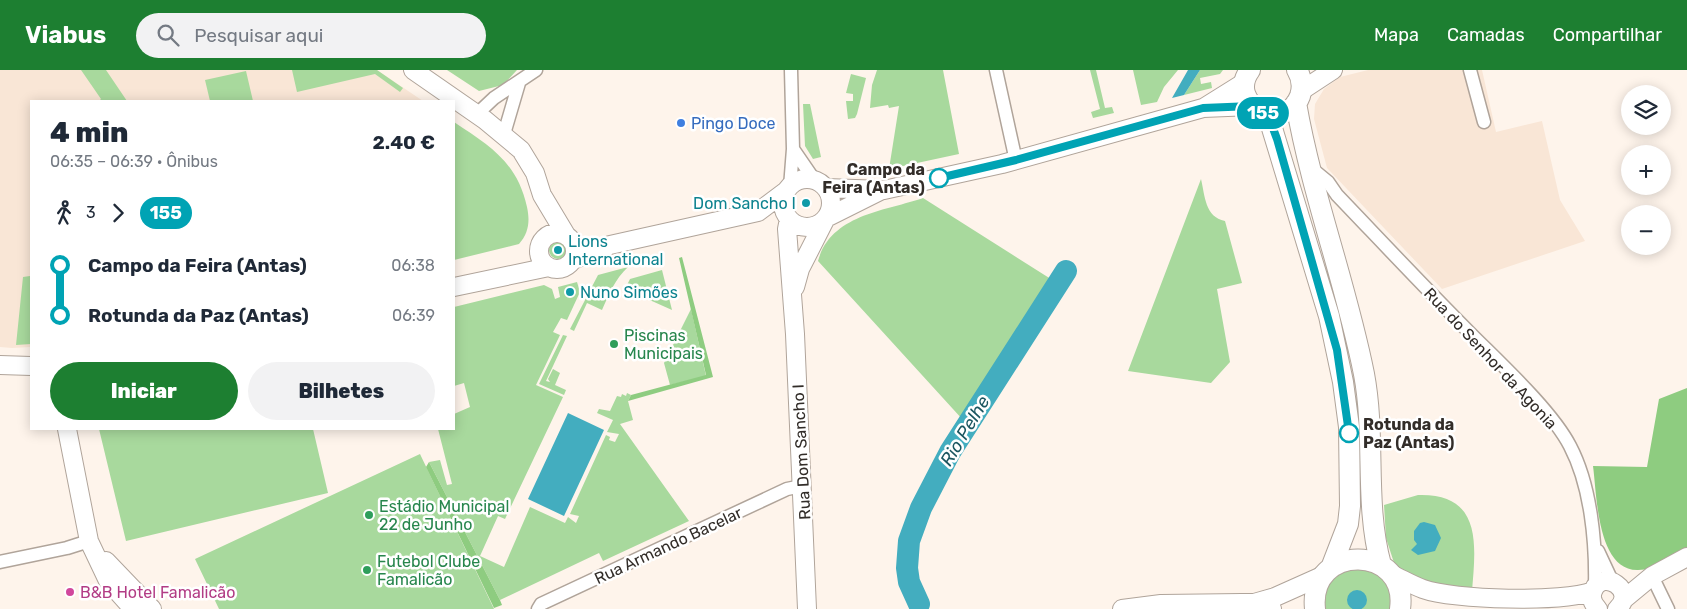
<!DOCTYPE html>
<html lang="pt">
<head>
<meta charset="utf-8">
<style>
	:root { --surface:#fff; --page:#f2f2f3; --text:#1f2937; --muted:#747a83; --accent:#1d7f31 }
	body { margin:0; font-family:Rubik,sans-serif; background:var(--page); color:var(--text); height:100vh; display:flex; flex-direction:column; font-size:19px; white-space:nowrap }
	* { box-sizing:border-box; margin:0 }
	p { font-size:16px; color:var(--muted) }
	.icon { flex:none; width:28px; height:28px; fill:none; stroke:currentColor; stroke-width:2; stroke-linecap:round; stroke-linejoin:round }
	.map { position:relative; flex:1; overflow:hidden }
	.sheet { position:absolute; left:30px; top:30px; width:425px; height:330px; display:flex; flex-direction:column; background:var(--surface); border-radius:0px; box-shadow:0 2px 12px #0003 }
	.sheet>* { flex:none }
	.badge { padding:0 10px; border-radius:16px; font-size:18px; line-height:32px }
	.fabs { position:absolute; left:1621px; top:15px; display:grid; gap:10px }
	.fabs a { display:grid; place-items:center; width:50px; height:50px; border-radius:50%; background:var(--surface); box-shadow:0 2px 12px #0003; font-size:25px }
	.map>.badge { position:absolute; translate:-50% -50%; box-shadow:0 0 0 2px #fff }
	.legs { display:flex; align-items:center; gap:8px; height:55px; padding:0 20px; font-size:16px }
	.legs p { margin-inline-start:auto }
	.overview { display:flex; align-items:center; justify-content:space-between; height:85px; padding:0 20px }
	h1 { font-size:28px; font-weight:800; line-height:38px }
	.button { display:flex; gap:10px; margin-top:auto; padding:10px 20px }
	.button a { flex:1; height:58px; border-radius:30px; background:var(--accent); color:#fff; font-size:20px; font-weight:800; line-height:58px; text-align:center }
	.button a+a { background:var(--page); color:var(--text) }
	ul { padding:0 20px; list-style:none }
	li { display:flex; align-items:center; gap:18px; height:50px; font-size:19px }
	li i { display:grid; place-items:center; width:8px; height:100%; margin:0 6px; background:currentColor }
	li i::after { content:''; width:12px; height:12px; margin:-6px; border:4px solid; border-radius:50%; background:var(--surface) }
	li p { margin-inline-start:auto }
	li:first-child i { background:linear-gradient(#0000 50%,currentColor 0) }
	li:last-child i { background:linear-gradient(currentColor 50%,#0000 0) }
	header { display:flex; align-items:center; gap:30px; box-sizing:border-box; height:70px; padding:0 25px; background:var(--accent); color:#fff }
	header strong { font-size:24px }
	nav { display:flex; gap:28px; margin-inline-start:auto; font-size:18px }
	.search { width:350px; height:45px; background:var(--page); display:flex; align-items:center; gap:12px; box-sizing:border-box; padding:0 18px; border-radius:28px; color:var(--muted); font-size:19px }
	.map>svg:first-child { display:block }
	.built { fill:#f9e6d6 }
	.green { fill:#a8d99d }
	.forest { fill:#8ecc80 }
	.water { fill:#43adbf }
	.lines { fill:none; stroke-linecap:round; stroke-linejoin:round }
	.river { stroke:#43adbf; stroke-width:22 }
	.street-casing { stroke:#b0a49a; stroke-width:15 }
	.secondary-casing { stroke:#b0a49a; stroke-width:20 }
	.primary-casing { stroke:#b0a49a; stroke-width:22 }
	.street { stroke:#fff; stroke-width:12 }
	.secondary { stroke:#fff; stroke-width:18 }
	.primary { stroke:#fff; stroke-width:20 }
	.line-1-casing { stroke:#fff; stroke-width:11 }
	.line-1 { stroke:#00a3b4; stroke-width:8 }
	.shop-dot { fill:#3f7fe0; stroke:#fff; stroke-width:2 }
	.stop-1-dot { fill:#fff; stroke:#00a3b4; stroke-width:2.5 }
	.culture-dot { fill:#0f9aa8; stroke:#fff; stroke-width:2 }
	.leisure-dot { fill:#2e9e5b; stroke:#fff; stroke-width:2 }
	.hotel-dot { fill:#d1479c; stroke:#fff; stroke-width:2 }
	.labels { text-anchor:middle; stroke-width:5; stroke-linejoin:round; paint-order:stroke }
	.shop-label { font-size:16px; fill:#366cbe; stroke:#fff; text-anchor:start }
	.stop-label { font-size:16px; font-weight:bold; fill:#322d29; stroke:#fff; text-anchor:end }
	.culture-label { font-size:16px; fill:#0d838f; stroke:#fff; text-anchor:start }
	.leisure-label { font-size:16px; fill:#27864d; stroke:#fff; text-anchor:start }
	.street-label { font-size:16px; fill:#322d29; stroke:#fff }
	.hotel-label { font-size:16px; fill:#b23c85; stroke:#fff; text-anchor:start }
	.water-label { font-size:18px; font-style:italic; fill:#1b5660; stroke:#fff }
</style>
</head>
<body>
<header>
<strong>Viabus</strong>
<div class="search"><svg class="icon" aria-label="search" viewBox="0 0 24 24"><circle cx="10" cy="10" r="6"/><path d="M15 15l6 6"/></svg>Pesquisar aqui</div>
<nav><a>Mapa</a><a>Camadas</a><a>Compartilhar</a></nav>
</header>
<div class="map">
<svg width="1687" height="539" viewBox="0 0 1687 539">
	<rect width="100%" height="100%" fill="#fef4eb"/>
	<path class="built" d="M0 0H377L423 31H31V277L12 278 0 277Z
		M1368 0H1482L1496 62 1542 51 1560 130 1585 171 1442 219 1327 98 1314 49 1315 34 1324 19 1340 7Z"/>
	<path class="green" d="M81 0H106L127 31H99L101 29Z
		M292 0H377L403 18 400 22 375 4 297 22Z
		M447 0H517L503 15 479 21Z
		M877 0H943L959 84 889 99 899 36 889 38 888 35 870 38 872 15Z
		M1090 0H1096L1105 38 1112 37 1114 43 1093 48 1091 42 1100 39Z
		M1133 0H1178L1164 17 1157 32 1141 35Z
		M1200 0H1223L1220 4 1200 8 1201 14 1211 12 1212 18 1184 25Z
		M246 1 253 31H210L205 10Z
		M851 4 866 8 857 44 855 48 848 49 846 31H853V24L846 23Z
		M803 34H810L821 87 813 89 805 76Z
		M454 52C490 76 517 92 527 137 530 151 529 163 519 174L454 190Z
		M1201 109C1205 126 1205 147 1225 151L1242 213 1217 219 1230 292 1211 313 1128 301Z
		M923 128 1054 211 963 350 818 191C831 144 886 141 923 128Z
		M549 180a9 9 0 1 1 18 0a9 9 0 1 1-18 0Z
		M628 197C615 209 609 224 602 240L587 233 574 261 570 259 598 205Z
		M662 200 672 240 625 219 630 209Z
		M30 206 31 274 16 275 23 207Z
		M577 212 580 222 567 250 561 248 553 262 560 265 536 315 563 327 505 449 498 446 480 486 504 497 530 437 565 453 568 447 576 453 579 446 570 444 606 365 610 367 609 370 615 372 619 364 607 362 613 350 597 343 599 339 610 341 617 326 621 327 622 324 626 326 627 323 631 325 628 331 633 350 620 354 689 451 603 491 599 483 500 530 429 392 440 390 447 415 452 414 438 359H454V344L470 337 464 313 454 316V237L544 215 552 219 555 229 560 227 558 217Z
		M691 239 706 306 670 315 664 293Z
		M563 265 567 266 546 311 550 312 548 309 553 299 560 303 555 315 566 320 564 325 539 314Z
		M99 359H313L328 423 126 471Z
		M420 384 494 539H219L195 489Z
		M1418 425C1482 423 1476 474 1472 521L1438 516 1396 499 1386 468 1384 435Z
		M1348 499C1354 499 1362 498 1368 500 1385 503 1393 524 1390 539H1325C1324 519 1329 508 1348 499Z"/>
	<path class="forest" d="M682 187 713 307 628 331 631 325 706 305 679 188Z
		M1687 318V478C1672 487 1656 500 1638 500 1597 501 1597 425 1593 396L1647 397 1659 329Z
		M429 392 500 530 502 535 494 538 426 397Z"/>
	<path class="water" d="M1188 0H1200L1184 25 1172 28Z
		M568 343 604 360 564 446 528 429Z
		M1424 452 1435 455 1441 468 1435 481 1418 485 1411 480 1417 474 1414 470V461L1420 453Z
		M1347 530a10 10 0 1 1 20 0a10 10 0 1 1-20 0Z"/>
	<g class="lines">
		<path class="river" d="M919 534 909 512 907 498 909 471 921 438 950 382 1066 201"/>
		<defs>
			<path id="street" d="M996 0 1016 91
				M1470 0 1484 52
				M477 44 494 28 536 0
				M504 64 519 13
				M793 79 815 111
				M1311 98 1328 112 1337 125C1382 172 1426 219 1472 265 1501 294 1552 341 1570 376 1591 416 1596 472 1595 516
				M790 117 793 79 791 0
				M1598 481 1612 511
				M0 492 67 478 89 471
				M1652 506 1668 539
				M538 539 541 534 787 419 802 416"/>
			<path id="secondary" d="M413 0 485 50 521 80 535 103 542 125 566 165
				M1301 21 1333 0
				M1205 37 1245 12
				M783 133a24 24 0 1 1 48 0a24 24 0 1 1-48 0Z
				M826 118 884 120 1002 94 1203 38 1252 36
				M826 148 880 121
				M789 149 787 159 795 264 807 539
				M539 181a18 18 0 1 1 36 0a18 18 0 1 1-36 0Z
				M573 190 610 175 758 142 786 121
				M454 217 549 197
				M795 217 800 199 826 148
				M0 295 31 296
				M67 359 89 471 108 511 133 539
				M106 491 152 539
				M1391 504C1402 509 1412 515 1423 519 1453 530 1564 533 1593 521
				M1623 530 1652 506 1687 487
				M1254 533 1275 527 1322 506
				M1122 539 1161 534 1242 533H1253L1272 539
				M1598 539C1593 534 1590 528 1593 521 1602 497 1638 521 1617 539"/>
			<path id="primary" d="M1250 0C1225 34 1285 65 1300 26 1303 17 1302 8 1297 0
				M1296 33C1312 125 1346 213 1364 304 1376 368 1364 433 1381 495
				M1268 45 1329 246 1343 312 1349 357 1350 436 1348 454 1331 498
				M1315 539C1308 472 1409 474 1400 539"/>
		</defs>
		<use href="#street" class="street-casing"/>
		<use href="#secondary" class="secondary-casing"/>
		<use href="#primary" class="primary-casing"/>
		<use href="#street" class="street"/>
		<use href="#secondary" class="secondary"/>
		<use href="#primary" class="primary"/>
	</g>
	<g class="lines">
		<defs>
			<path id="line-1" d="M939 108 1016 90 1203 38 1252 36 1268 45 1277 69 1337 280 1349 363"/>
		</defs>
		<use href="#line-1" class="line-1-casing"/>
		<use href="#line-1" class="line-1"/>
	</g>
	<circle class="shop-dot" cx="681" cy="53" r="5"/>
	<g class="stop-1-dot">
		<circle cx="939" cy="108" r="9"/>
		<circle cx="1349" cy="363" r="9"/>
	</g>
	<g class="culture-dot">
		<circle cx="806" cy="133" r="5"/>
		<circle cx="558" cy="180" r="5"/>
		<circle cx="570" cy="222" r="5"/>
	</g>
	<g class="leisure-dot">
		<circle cx="614" cy="274" r="5"/>
		<circle cx="369" cy="445" r="5"/>
		<circle cx="367" cy="500" r="5"/>
	</g>
	<circle class="hotel-dot" cx="70" cy="522" r="5"/>
	<g class="labels">
		<g class="shop-label">
			<text x="691" y="59">Pingo Doce</text>
		</g>
		<g class="stop-label">
			<text x="925" y="105">Campo da<tspan x="925" dy="18">Feira (Antas)</tspan></text>
			<text x="1363" y="360" text-anchor="start">Rotunda da<tspan x="1363" dy="18">Paz (Antas)</tspan></text>
		</g>
		<g class="culture-label">
			<text x="796" y="139" text-anchor="end">Dom Sancho I</text>
			<text x="568" y="177">Lions<tspan x="568" dy="18">International</tspan></text>
			<text x="580" y="228">Nuno Simões</text>
		</g>
		<g class="leisure-label">
			<text x="624" y="271">Piscinas<tspan x="624" dy="18">Municipais</tspan></text>
			<text x="379" y="442">Estádio Municipal<tspan x="379" dy="18">22 de Junho</tspan></text>
			<text x="377" y="497">Futebol Clube<tspan x="377" dy="18">Famalicão</tspan></text>
		</g>
		<g class="street-label">
			<text transform="translate(1491 288) rotate(47)" y="6">Rua do Senhor da Agonia</text>
			<text transform="translate(801 382) rotate(-93)" y="6">Rua Dom Sancho I</text>
			<text transform="translate(668 475) rotate(-25)" y="6">Rua Armando Bacelar</text>
		</g>
		<g class="hotel-label">
			<text x="80" y="528">B&amp;B Hotel Famalicão</text>
		</g>
		<g class="water-label">
			<text transform="translate(965 361) rotate(-59)" y="6">Rio Pelhe</text>
		</g>
	</g>
</svg>
<div class="fabs">
<a><svg class="icon" aria-label="layers" viewBox="0 0 24 24"><path d="M12 4l9 5-9 5-9-5zM3 14l9 5 9-5"/></svg></a>
<a>+</a>
<a>−</a>
</div>
<b class="badge" style="left:1263px;top:43px;background:#00a3b4;color:#fff">155</b>
<section class="sheet">
<div class="overview"><div><h1>4 min</h1><p>06:35 – 06:39 · Ônibus</p></div><b>2.40 €</b></div>
<div class="legs"><svg class="icon" aria-label="walk" viewBox="0 0 24 24"><circle cx="13" cy="4" r="2"/><path d="M13 8l-2 6 4 7M11 14l-3 7M7 12l3-4h3l4 4"/></svg>3<svg class="icon" aria-label="forward" viewBox="0 0 24 24"><path d="M9 5l7 7-7 7"/></svg><b class="badge" style="background:#00a3b4;color:#fff">155</b></div>
<ul>
<li><i style="color:#00a3b4"></i><b>Campo da Feira (Antas)</b><p>06:38</p></li>
<li><i style="color:#00a3b4"></i><b>Rotunda da Paz (Antas)</b><p>06:39</p></li>
</ul>
<div class="button"><a>Iniciar</a><a>Bilhetes</a></div>
</section>
</div>
</body>
</html>
